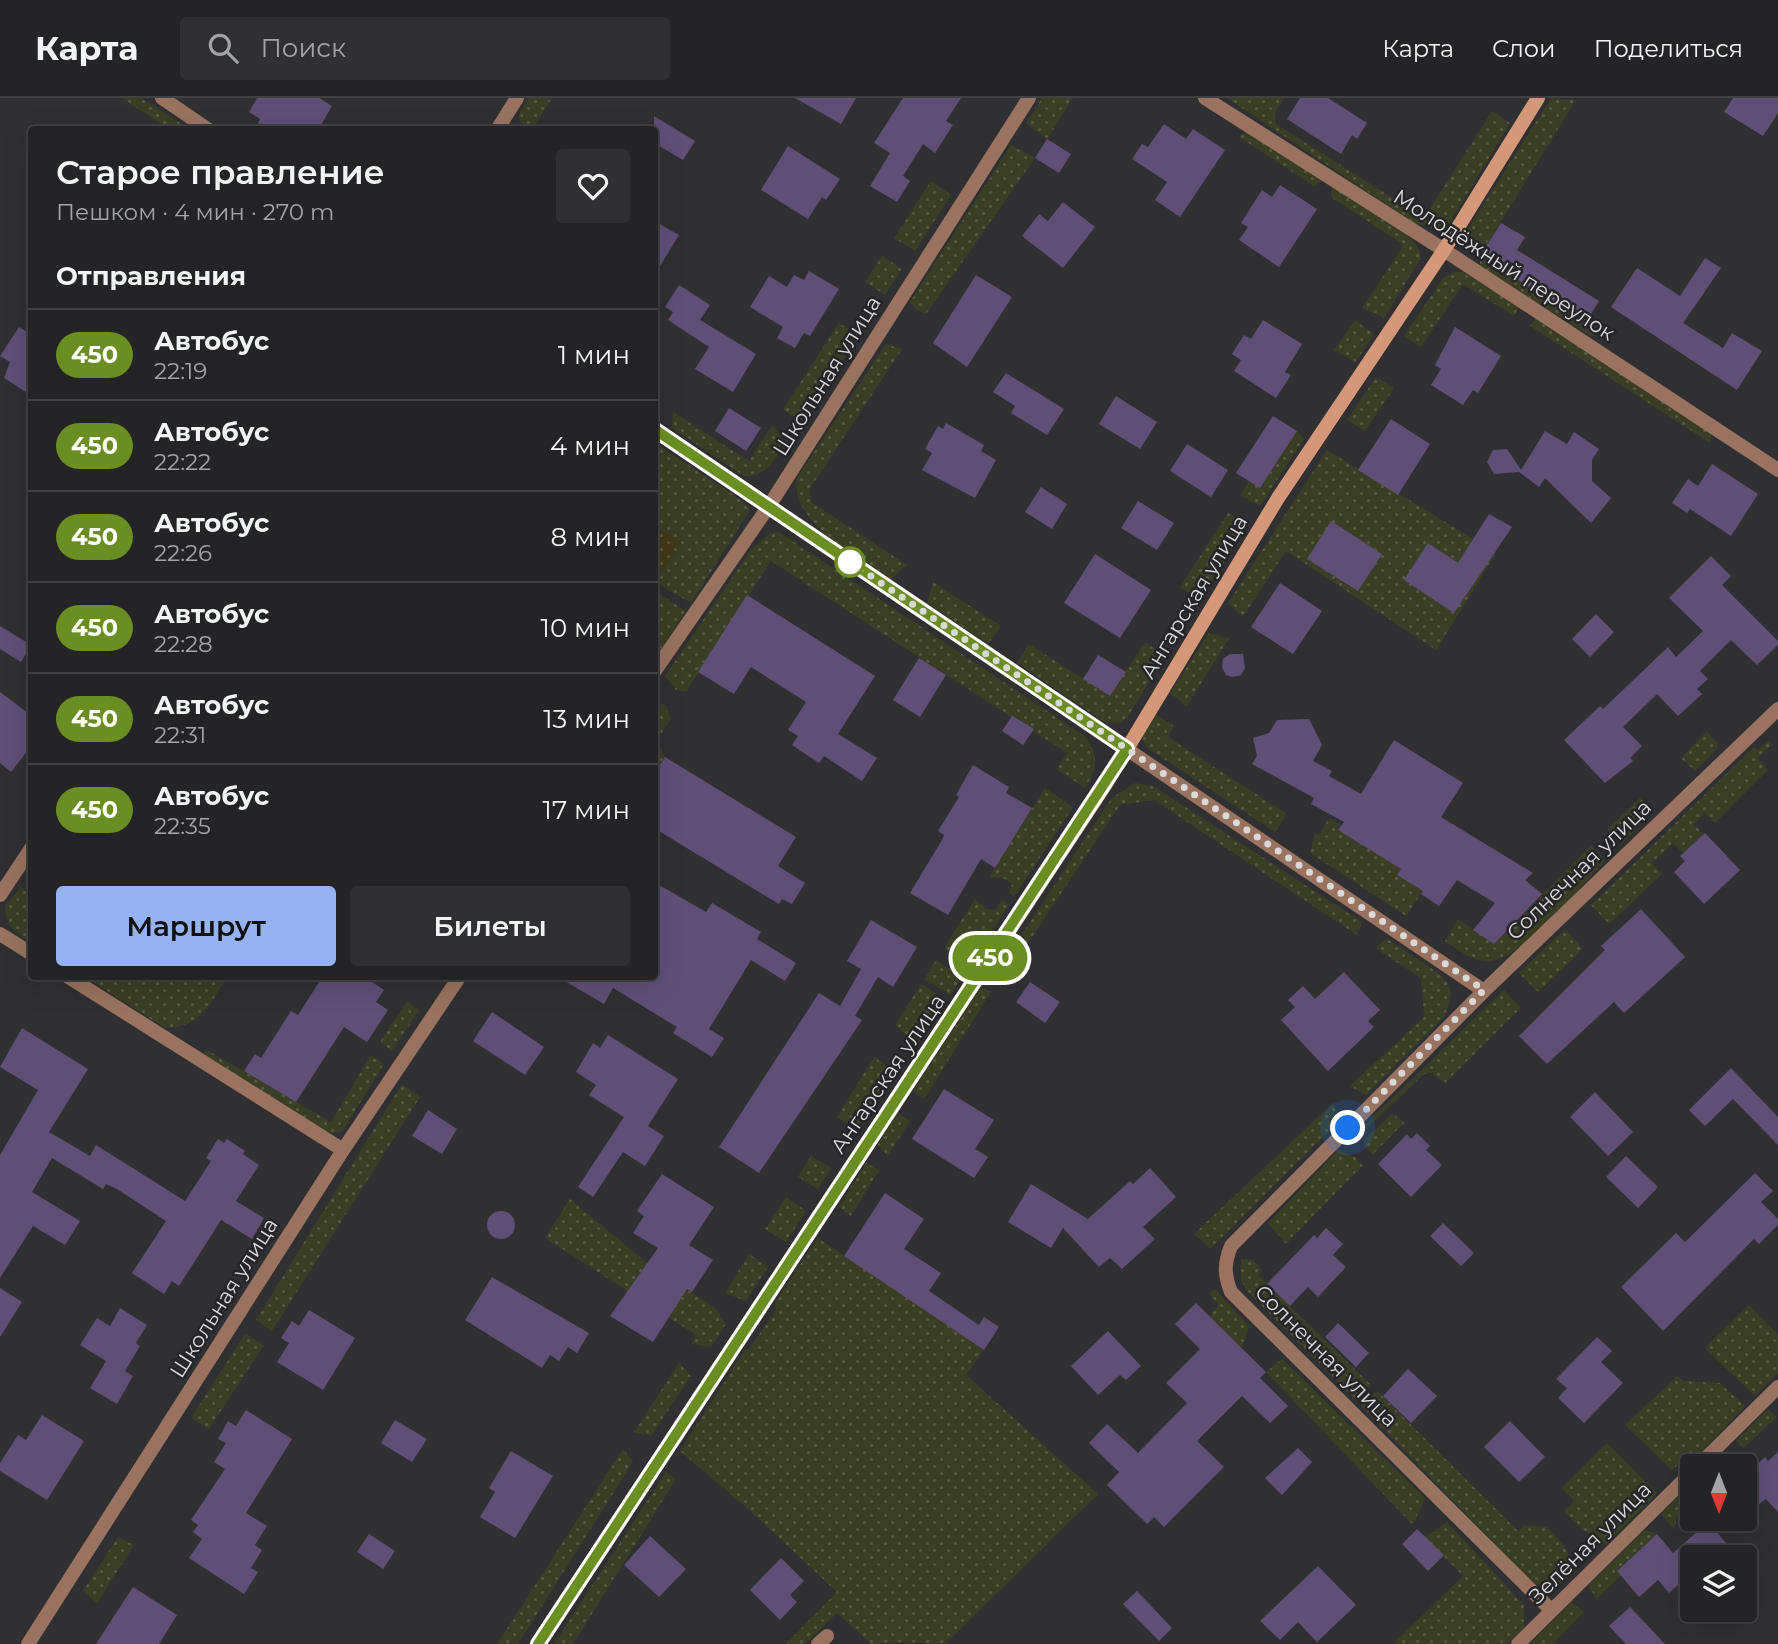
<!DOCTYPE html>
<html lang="ru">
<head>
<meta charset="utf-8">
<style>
	:root { --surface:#242426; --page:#303032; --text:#f1f3f6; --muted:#a3a4a7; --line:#414143; --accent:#95b2f1 }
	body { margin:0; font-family:Montserrat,sans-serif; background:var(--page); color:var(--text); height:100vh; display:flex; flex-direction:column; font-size:26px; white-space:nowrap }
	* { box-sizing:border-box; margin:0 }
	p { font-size:23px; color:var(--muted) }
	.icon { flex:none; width:38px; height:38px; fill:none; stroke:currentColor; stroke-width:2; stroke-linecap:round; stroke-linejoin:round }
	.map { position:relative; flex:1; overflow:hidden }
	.panel { position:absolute; left:28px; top:28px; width:630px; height:854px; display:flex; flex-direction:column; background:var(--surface); border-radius:7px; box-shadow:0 7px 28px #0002,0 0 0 2px var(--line) }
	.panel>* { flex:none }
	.badge { padding:0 14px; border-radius:23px; font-size:24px; line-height:46px }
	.needle { width:46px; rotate:180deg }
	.fabs { position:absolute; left:1680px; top:1356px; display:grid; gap:14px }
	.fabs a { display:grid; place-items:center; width:77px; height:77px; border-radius:7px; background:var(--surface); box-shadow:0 7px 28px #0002,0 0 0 2px var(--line); font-size:35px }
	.you { position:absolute; width:35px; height:35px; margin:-18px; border:5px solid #fff; border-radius:50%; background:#1a73e8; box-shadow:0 0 0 10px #1a73e833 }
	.map>.badge { position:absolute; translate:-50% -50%; box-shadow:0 0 0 4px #fff }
	h2 { padding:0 28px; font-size:26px; line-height:63px }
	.round { display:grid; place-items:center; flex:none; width:74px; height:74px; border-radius:7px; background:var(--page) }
	.summary { display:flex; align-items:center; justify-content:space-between; height:119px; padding:0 28px }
	h1 { font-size:33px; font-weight:600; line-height:52px }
	.primary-button { display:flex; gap:14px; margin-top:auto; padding:14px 28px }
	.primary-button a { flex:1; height:80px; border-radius:7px; background:var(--accent); color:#111; font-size:28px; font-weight:600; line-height:80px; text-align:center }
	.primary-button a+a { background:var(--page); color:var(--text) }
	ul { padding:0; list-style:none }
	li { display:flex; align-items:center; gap:21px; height:91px; padding:0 28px; border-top:2px solid var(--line) }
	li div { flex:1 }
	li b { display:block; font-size:26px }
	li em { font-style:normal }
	li .badge { min-width:77px; font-weight:700; text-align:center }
	header { display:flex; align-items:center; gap:42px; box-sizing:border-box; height:98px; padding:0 35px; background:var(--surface); border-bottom:2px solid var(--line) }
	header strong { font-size:33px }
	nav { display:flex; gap:38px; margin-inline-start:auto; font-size:24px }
	.search { width:490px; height:63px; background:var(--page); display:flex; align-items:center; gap:18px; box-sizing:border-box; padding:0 24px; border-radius:7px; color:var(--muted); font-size:26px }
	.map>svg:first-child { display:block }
	.grass { fill:url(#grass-dots) }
	.sand { fill:url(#sand-dots) }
	.building { fill:#5f4f77 }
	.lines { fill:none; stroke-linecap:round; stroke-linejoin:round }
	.street { stroke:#997260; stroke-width:14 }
	.secondary { stroke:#d4977a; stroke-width:14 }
	.line-casing { stroke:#fff; stroke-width:16 }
	.line { stroke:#6b8e23; stroke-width:10 }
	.walk { stroke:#d9d9da; stroke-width:7; stroke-dasharray:0 12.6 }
	.stop-dot { fill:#fff; stroke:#6b8e23; stroke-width:3.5 }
	.labels { text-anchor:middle; stroke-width:5; stroke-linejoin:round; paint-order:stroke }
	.street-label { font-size:21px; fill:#d9d9da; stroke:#262629 }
</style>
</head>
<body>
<header>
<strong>Карта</strong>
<div class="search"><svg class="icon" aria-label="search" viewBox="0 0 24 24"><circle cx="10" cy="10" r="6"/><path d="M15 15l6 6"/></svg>Поиск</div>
<nav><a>Карта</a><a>Слои</a><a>Поделиться</a></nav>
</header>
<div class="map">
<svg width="1778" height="1546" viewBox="0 0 1778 1546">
	<defs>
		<pattern id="grass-dots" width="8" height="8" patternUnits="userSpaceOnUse" patternTransform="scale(1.75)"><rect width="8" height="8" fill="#3a3e24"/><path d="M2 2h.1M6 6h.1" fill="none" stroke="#565943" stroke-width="1.8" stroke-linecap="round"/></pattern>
		<pattern id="sand-dots" width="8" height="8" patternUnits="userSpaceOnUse" patternTransform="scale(1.75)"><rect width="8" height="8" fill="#403818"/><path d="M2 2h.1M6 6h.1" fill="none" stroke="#5b5439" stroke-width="1.8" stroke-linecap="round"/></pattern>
	</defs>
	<rect width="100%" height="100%" fill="#303033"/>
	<path class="grass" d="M122 0H141L190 31H169Z
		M529 0H552L532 31 519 23V16Z
		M1042 0H1073L1047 41 1026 25Z
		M1227 0H1284L1275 15 1276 26 1424 120 1492 13 1510 25 1449 126 1435 130 1416 126Z
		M1551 0 1576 2 1480 157 1599 232 1593 239 1486 173 1480 168V158L1468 145V131Z
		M1249 31 1323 82 1314 88 1239 39Z
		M1011 47 1035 60 926 216 916 212 910 204Z
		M931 83 951 97 915 153 894 140Z
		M1332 88C1354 102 1422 135 1421 160L1384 220 1362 210 1402 150 1401 145 1331 99Z
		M882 158 902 171 885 197 865 184Z
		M1456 173 1464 174 1519 209 1514 218 1463 186 1421 249 1404 238 1443 180Z
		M1536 220 1711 335 1710 345 1530 228Z
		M1355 222 1374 236 1356 264 1334 252Z
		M839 225 855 236 853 246 807 316C796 321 791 319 783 311Z
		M886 246 902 251 809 392 811 404 907 467 891 481C858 458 790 426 797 380Z
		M1376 279 1394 290 1365 333 1347 322Z
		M673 314 749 363 772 327 782 338C782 358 765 380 744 378L672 330Z
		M1297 333 1304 341 1260 408 1240 397 1249 383 1260 390Z
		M655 345 743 403 750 412 691 505 655 484 681 444 655 428Z
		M1327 352 1496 455 1436 552 1286 453 1243 519 1228 505Z
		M1228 415 1248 426 1200 502 1180 489Z
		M779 434 1083 637C1099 654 1098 671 1085 690L1056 671 1067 655 771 463 686 594 676 592 665 578 751 452 770 435Z
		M933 484 1001 528 988 546 927 505Z
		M655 493 686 513 655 560Z
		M1209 535 1229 540 1187 608 1170 595Z
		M1145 544 1165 558 1127 620 1120 625 1104 624 1017 565 1029 546 1110 598Z
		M655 606 665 607 671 620 657 643 665 659 655 676Z
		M1155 616 1174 628 1168 639 1287 716 1275 734 1146 649 1142 640Z
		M1707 633 1718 645 1717 651 1695 673 1681 660Z
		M1769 643 1772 647 1757 660 1768 672 1715 725 1705 715 1694 726 1703 736 1683 755 1673 745 1652 765 1662 776 1609 826 1591 807 1754 649 1758 652Z
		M1135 685 1153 688 1362 824 1357 837 1154 702 1120 707 1024 851 1017 844 1111 701Z
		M1045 690 1073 709 1014 799 1009 795 1012 786 1003 780 989 779Z
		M1640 700 1648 707 1649 717 1622 746 1607 732Z
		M1329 720 1341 727 1339 731 1404 766 1397 777 1415 788 1422 779 1429 784 1406 818 1310 755 1315 735 1319 737Z
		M1591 748 1605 763C1580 788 1523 863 1488 863 1471 863 1459 852 1445 843L1458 821 1494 846Z
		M21 789 31 795V844C15 834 5 828 5 808Z
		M975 801 986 811 995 812 1003 802 1009 807 970 866 944 850Z
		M1565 831 1583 851 1538 894 1519 875Z
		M1386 840 1437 874 1448 885 1451 896 1445 918 1366 997 1350 988 1424 919 1421 880 1375 850Z
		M936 862 962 879 950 897 924 881Z
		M85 879H227C211 905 200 930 165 930Z
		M921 886 946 902 913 953 905 948 906 937 895 927Z
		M981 889 991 894 924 1001 913 993Z
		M1504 892 1521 910 1445 985 1431 975 1424 976 1359 1038 1356 1035Z
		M407 903 419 912 392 953 380 944Z
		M205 951 331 1024 371 957 384 966 342 1034 326 1035 205 960Z
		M874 959 894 974 856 1031 837 1019Z
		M402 986 420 999 272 1233 256 1222Z
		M1333 1005 1340 1022 1210 1151 1194 1136Z
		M897 1015 910 1023 888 1058 878 1046Z
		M1392 1016 1405 1024 1373 1056 1364 1048V1041Z
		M1339 1052 1355 1059 1363 1067 1286 1146 1268 1125Z
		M811 1058 831 1070 818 1091 798 1079Z
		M866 1065 879 1072 851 1118 839 1109Z
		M786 1099 806 1113 786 1144 765 1131Z
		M570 1101 648 1166 715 1210 726 1226 711 1249 691 1246 696 1237 545 1140Z
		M818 1140 984 1252 966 1277 1098 1396 945 1546 897 1544 871 1546 837 1515 805 1546H786L837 1494 748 1411 680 1353 744 1253 749 1251 776 1212 775 1204Z
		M749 1156 768 1169 746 1203 725 1195Z
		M1241 1161 1252 1162 1262 1172 1258 1177 1371 1287 1356 1302 1247 1193 1241 1182Z
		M1215 1191 1249 1228 1242 1250 1209 1218 1219 1207 1209 1196Z
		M1749 1207 1778 1236V1275L1755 1298 1705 1250Z
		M245 1236 264 1247 209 1331 191 1320Z
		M1282 1261 1425 1400 1413 1427 1266 1274Z
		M679 1265 691 1278 651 1338 634 1334Z
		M1677 1278 1684 1283 1720 1285 1745 1308 1696 1360 1686 1359 1672 1372 1625 1327Z
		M1377 1293 1518 1433 1525 1427 1547 1429 1565 1449 1576 1474 1553 1489 1536 1486 1526 1478 1361 1308Z
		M1768 1311 1777 1319 1744 1350 1736 1343Z
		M1607 1345 1657 1395 1606 1446 1584 1433 1564 1413 1574 1403 1562 1390Z
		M623 1351 633 1364 518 1546H497Z
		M666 1374 676 1381 573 1546H554Z
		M1692 1385V1404L1677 1419 1674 1431 1661 1416Z
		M1447 1424 1524 1507V1529L1507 1546H1393L1463 1478 1425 1439Z
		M1644 1432 1657 1436 1617 1472 1621 1477 1597 1501 1588 1488Z
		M118 1439 134 1447 97 1505 83 1493Z
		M1571 1504 1584 1514 1553 1546H1530Z"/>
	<path class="sand" d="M655 428 681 444 655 484Z"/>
	<path class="building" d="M257 0H319L332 8 318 32H267L258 25 260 21 249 14Z
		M795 0H856L841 26Z
		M903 0H961L946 23 953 27 935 55 923 46 903 78 910 83 897 104 870 88 890 55 874 45Z
		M1300 0H1328L1367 25 1357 41 1352 37 1341 56 1287 21Z
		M1733 0H1778V15L1763 38 1724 14Z
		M654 18 695 43 683 62 654 45Z
		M1164 26 1186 41 1193 31 1225 52 1180 119 1155 102 1167 84 1132 61 1142 46 1148 49Z
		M1047 41 1071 56 1059 75 1035 60Z
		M788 48 840 81 826 102 822 99 808 121 761 92Z
		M1280 87 1317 111 1279 169 1239 142 1248 129 1241 125 1262 92 1272 99Z
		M1063 104 1095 129 1063 170 1022 138 1039 116 1048 123Z
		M654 123 679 137 654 178Z
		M1501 125 1525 139 1517 152 1599 203 1586 224 1480 158Z
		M1705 160 1721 170 1683 225 1723 250 1732 235 1762 253 1737 292 1611 209 1637 170 1680 198Z
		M809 173 839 191 810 238 804 235 795 250 777 240 783 229 750 209 769 178 787 189 794 177 804 182Z
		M976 177 1012 199 967 269 933 245Z
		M679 187 710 207 700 222 756 256 733 294 695 271 709 249 668 222 673 214 665 209Z
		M1263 222 1302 246 1285 274 1291 277 1276 300 1234 273 1241 262 1232 256 1244 237 1251 241Z
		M19 229 29 235 32 230V298L4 280 10 264 0 258Z
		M1455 229 1501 258 1478 295 1473 292 1463 307 1431 287 1441 271 1435 267Z
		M1006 275 1064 311 1047 337 1011 315 1015 308 993 294Z
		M1116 298 1157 324 1140 351 1099 326Z
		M729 310 761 330 746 353 715 333Z
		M1273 318 1297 333 1260 390 1236 375Z
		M1391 321 1430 346 1398 397 1358 372Z
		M946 325 984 347 981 353 996 362 975 400 922 372 932 355 925 351 938 328 943 331Z
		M1545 333 1567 346 1574 334 1599 351 1592 362V383L1611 400 1591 425 1545 380 1539 389 1519 374 1494 376 1487 364 1493 352 1507 351 1521 372Z
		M1187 346 1228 372 1211 399 1170 373Z
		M1712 366 1758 396 1731 438 1690 411 1687 415 1672 405 1688 381 1698 388Z
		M1041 389 1067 406 1052 431 1025 414Z
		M1138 403 1174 425 1157 452 1121 430Z
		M1489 416 1512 429 1454 515 1404 482 1428 445 1458 465Z
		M1331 423 1382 456 1358 493 1307 461Z
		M1095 456 1151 492 1120 540 1064 505Z
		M1711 458 1731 478 1722 487 1778 543V547L1757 567 1731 542 1700 573 1708 581 1697 591 1702 596 1678 618 1657 596 1623 629 1642 648 1630 660 1633 663 1605 685 1564 642 1600 608 1603 611 1668 549 1676 559 1703 533 1669 500Z
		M1280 485 1322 513 1293 556 1251 529Z
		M747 497 875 578 838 636 877 660 862 683 824 658 819 665 792 647 798 638 788 632 806 604 751 569 734 596 698 574Z
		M1596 516 1614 534 1590 559 1572 541Z
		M0 528 31 547 21 564 0 551Z
		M1230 556H1243L1245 570 1241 577 1233 579 1226 577 1222 569 1223 561Z
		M1098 557 1126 574 1110 598 1083 581Z
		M919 560 946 577 920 619 893 602Z
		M0 594 32 618V647L11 674 0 665Z
		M1012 618 1034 631 1023 647 1002 633Z
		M1309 621 1322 647 1313 663 1332 673 1329 678 1361 696 1394 642 1463 685 1441 719 1533 775 1525 782 1542 796 1494 846 1473 832 1495 805 1457 782 1439 808 1421 796 1423 793 1397 777 1401 771 1338 732 1344 724 1311 706 1314 700 1252 666 1257 658 1253 640 1269 635 1277 622Z
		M665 659 796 739 778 768 805 785 792 806 782 801 779 806 654 730V676Z
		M973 667 1009 689 1006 695 1032 710 995 770 981 761 948 817 910 795 942 742 944 737 938 733 959 699 956 697Z
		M1705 735 1740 772 1704 806 1674 774 1685 763 1680 758Z
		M654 784 706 814 712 805 761 834 757 841 796 865 785 883 751 862 709 931 724 940 712 959 673 935 677 929 613 890 604 906 556 878H654Z
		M1641 811 1685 859 1624 915 1614 904 1547 966 1519 938 1605 852 1601 848Z
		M871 822 917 849 893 889 878 879 855 918 862 922 759 1075 719 1049 819 895 840 908 861 871 847 863Z
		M1344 874 1380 912 1368 923 1374 929 1328 973 1281 922 1295 909 1288 902 1303 888 1315 901Z
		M323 878H363L384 892 376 904 388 912 367 944 344 929 296 1004 244 973 255 956 261 960 291 913 298 917Z
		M1030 884 1060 904 1045 925 1016 904Z
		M492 914 544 949 525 977 473 943Z
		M22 930 88 971 49 1034 90 1058 96 1047 185 1103 211 1063 206 1060 218 1041 224 1045 227 1041 245 1053 243 1056 259 1067 236 1103 264 1120 252 1141 221 1122 179 1188 172 1183 164 1196 132 1175 166 1123 117 1091 106 1086 103 1091 52 1060 32 1094 80 1123 65 1147 33 1128 0 1180V1057L38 992 0 969Z
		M608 937 678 981 648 1028 664 1038 645 1068 623 1054 593 1099 578 1089 624 1019 589 997 596 987 576 974 593 945 600 950Z
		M1731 970 1778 1019V1047L1733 1001 1705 1028 1689 1012Z
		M944 991 994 1022 975 1051 988 1059 974 1080 912 1041Z
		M1595 994 1633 1034 1608 1058 1570 1019Z
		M428 1012 457 1031 442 1056 412 1038Z
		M1417 1035 1430 1048 1426 1052 1442 1067 1411 1099 1378 1066 1407 1036 1411 1041Z
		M1626 1058 1658 1089 1638 1110 1606 1079Z
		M1150 1070 1176 1099 1143 1129 1155 1141 1122 1171 1110 1160 1099 1169 1063 1130 1051 1150 1008 1124 1031 1086 1088 1121 1130 1083 1133 1086Z
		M1755 1075 1773 1093 1761 1104 1778 1121V1127L1759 1146 1754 1141 1663 1233 1621 1189 1676 1135 1685 1144Z
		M662 1076 714 1109 689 1147 713 1162 692 1194 687 1191 653 1244 610 1218 658 1150 633 1135 644 1118 637 1113Z
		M885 1095 924 1121 904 1151 941 1175 929 1193 979 1227 984 1219 999 1229 984 1252 844 1158Z
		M487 1127a14 14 0 1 1 28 0a14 14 0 1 1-28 0Z
		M1443 1125 1474 1155 1461 1168 1430 1138Z
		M1326 1130 1343 1146 1333 1157 1346 1169 1318 1199 1308 1189 1290 1208 1267 1186 1314 1137 1317 1140Z
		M492 1179 589 1235 577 1255 568 1249 559 1263 550 1257 542 1270 465 1222Z
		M0 1190 22 1204 0 1239Z
		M1196 1205 1266 1274 1260 1280 1288 1308 1270 1325 1242 1298 1197 1343 1224 1369 1164 1429 1154 1419 1147 1426 1107 1387 1119 1374 1089 1345 1107 1326 1138 1355 1187 1305 1166 1285 1200 1251 1175 1226Z
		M120 1210 147 1227 136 1245 140 1248 125 1273 133 1278 117 1306 90 1290 106 1263 80 1247 97 1220 110 1228Z
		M309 1212 355 1240 323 1292 277 1264 289 1245 281 1240 292 1223 299 1228Z
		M1338 1225 1369 1255 1356 1269 1325 1239Z
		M1108 1233 1141 1268 1126 1282 1120 1277 1098 1297 1071 1268Z
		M1597 1239 1612 1253 1601 1264 1623 1285 1584 1325 1558 1300 1567 1290 1556 1281Z
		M1408 1271 1437 1298 1411 1325 1383 1298Z
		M246 1312 292 1341 246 1415 267 1428 255 1447 262 1452 251 1470 258 1474 244 1496 189 1460 202 1441 193 1434 198 1427 191 1422 225 1371 214 1364 226 1345 218 1341 228 1323 236 1328Z
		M42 1317 84 1343 47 1402 0 1373V1365L18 1337 26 1342Z
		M395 1322 427 1341 412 1364 381 1345Z
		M1510 1323 1545 1359 1519 1384 1484 1349Z
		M1298 1350 1312 1364 1282 1397 1265 1380Z
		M511 1353 553 1378 515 1440 480 1419 495 1394 489 1390Z
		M1778 1354V1414L1766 1401 1758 1407 1745 1393V1378L1765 1359 1768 1363Z
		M1708 1424 1739 1460H1692V1474L1669 1495 1658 1482 1639 1499 1617 1473 1657 1436 1673 1455Z
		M1417 1431 1444 1457 1428 1473 1402 1446Z
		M369 1436 395 1453 383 1471 357 1454Z
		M650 1438 686 1471 659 1499 624 1467Z
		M781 1460 804 1483 790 1497 797 1504 780 1522 750 1492Z
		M1318 1468 1356 1507 1317 1544 1298 1524 1280 1542 1260 1523Z
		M133 1489 177 1517 159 1546H96Z
		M1137 1493 1172 1530 1159 1543 1123 1506Z
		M1630 1509 1665 1546H1626L1609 1528Z"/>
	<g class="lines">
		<path class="street" d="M162 0 209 32
			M1205 0 1444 152 1778 372
			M497 32 517 0
			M654 331 1484 893
			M654 574 769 408 1029 0
			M0 797 32 749
			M0 836 32 856
			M67 878 343 1052
			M1698 1368 1778 1289
			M1551 1512 1231 1194C1224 1176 1224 1166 1231 1148L1484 893 1778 611
			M28 1546 343 1052 460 878
			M818 1546 827 1538
			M1518 1546 1692 1374"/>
		<path class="secondary" d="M538 1546 1104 689 1278 400 1444 152 1538 0"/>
	</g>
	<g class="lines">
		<defs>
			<path id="line" d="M538 1546 1127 651 654 331"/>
		</defs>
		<use href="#line" class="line-casing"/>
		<use href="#line" class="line"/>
		<path class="walk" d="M850 464 1484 892 1348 1030"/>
	</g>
	<circle class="stop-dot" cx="850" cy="464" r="14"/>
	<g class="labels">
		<g class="street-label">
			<text transform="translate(1504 167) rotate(33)" y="7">Молодёжный переулок</text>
			<text transform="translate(827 278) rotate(-58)" y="7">Школьная улица</text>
			<text transform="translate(1194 499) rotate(-59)" y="7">Ангарская улица</text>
			<text transform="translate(1579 772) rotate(-44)" y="7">Солнечная улица</text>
			<text transform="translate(888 976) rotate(-56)" y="7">Ангарская улица</text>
			<text transform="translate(224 1200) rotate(-58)" y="7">Школьная улица</text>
			<text transform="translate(1326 1258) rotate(45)" y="7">Солнечная улица</text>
			<text transform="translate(1590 1445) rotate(-45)" y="7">Зелёная улица</text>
		</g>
	</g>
</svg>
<div class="fabs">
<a><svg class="needle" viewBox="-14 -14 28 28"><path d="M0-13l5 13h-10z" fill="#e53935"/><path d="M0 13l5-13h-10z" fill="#a3a4a7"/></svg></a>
<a><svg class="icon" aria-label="layers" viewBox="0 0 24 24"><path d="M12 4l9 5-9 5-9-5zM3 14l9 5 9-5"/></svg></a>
</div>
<div class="you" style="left:1348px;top:1030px"></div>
<b class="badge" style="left:990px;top:860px;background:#6b8e23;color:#fff">450</b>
<section class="panel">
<div class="summary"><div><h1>Старое правление</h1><p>Пешком · 4 мин · 270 m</p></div><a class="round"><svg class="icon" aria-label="heart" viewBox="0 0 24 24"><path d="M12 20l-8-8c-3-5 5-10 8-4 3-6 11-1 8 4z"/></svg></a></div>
<h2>Отправления</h2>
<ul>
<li><span class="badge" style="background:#6b8e23;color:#fff">450</span><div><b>Автобус</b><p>22:19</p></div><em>1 мин</em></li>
<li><span class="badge" style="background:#6b8e23;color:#fff">450</span><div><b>Автобус</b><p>22:22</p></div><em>4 мин</em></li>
<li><span class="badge" style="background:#6b8e23;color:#fff">450</span><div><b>Автобус</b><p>22:26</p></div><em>8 мин</em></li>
<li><span class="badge" style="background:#6b8e23;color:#fff">450</span><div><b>Автобус</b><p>22:28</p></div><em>10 мин</em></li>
<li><span class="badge" style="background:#6b8e23;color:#fff">450</span><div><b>Автобус</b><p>22:31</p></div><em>13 мин</em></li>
<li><span class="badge" style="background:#6b8e23;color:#fff">450</span><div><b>Автобус</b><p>22:35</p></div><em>17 мин</em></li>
</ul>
<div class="primary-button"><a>Маршрут</a><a>Билеты</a></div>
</section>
</div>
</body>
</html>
